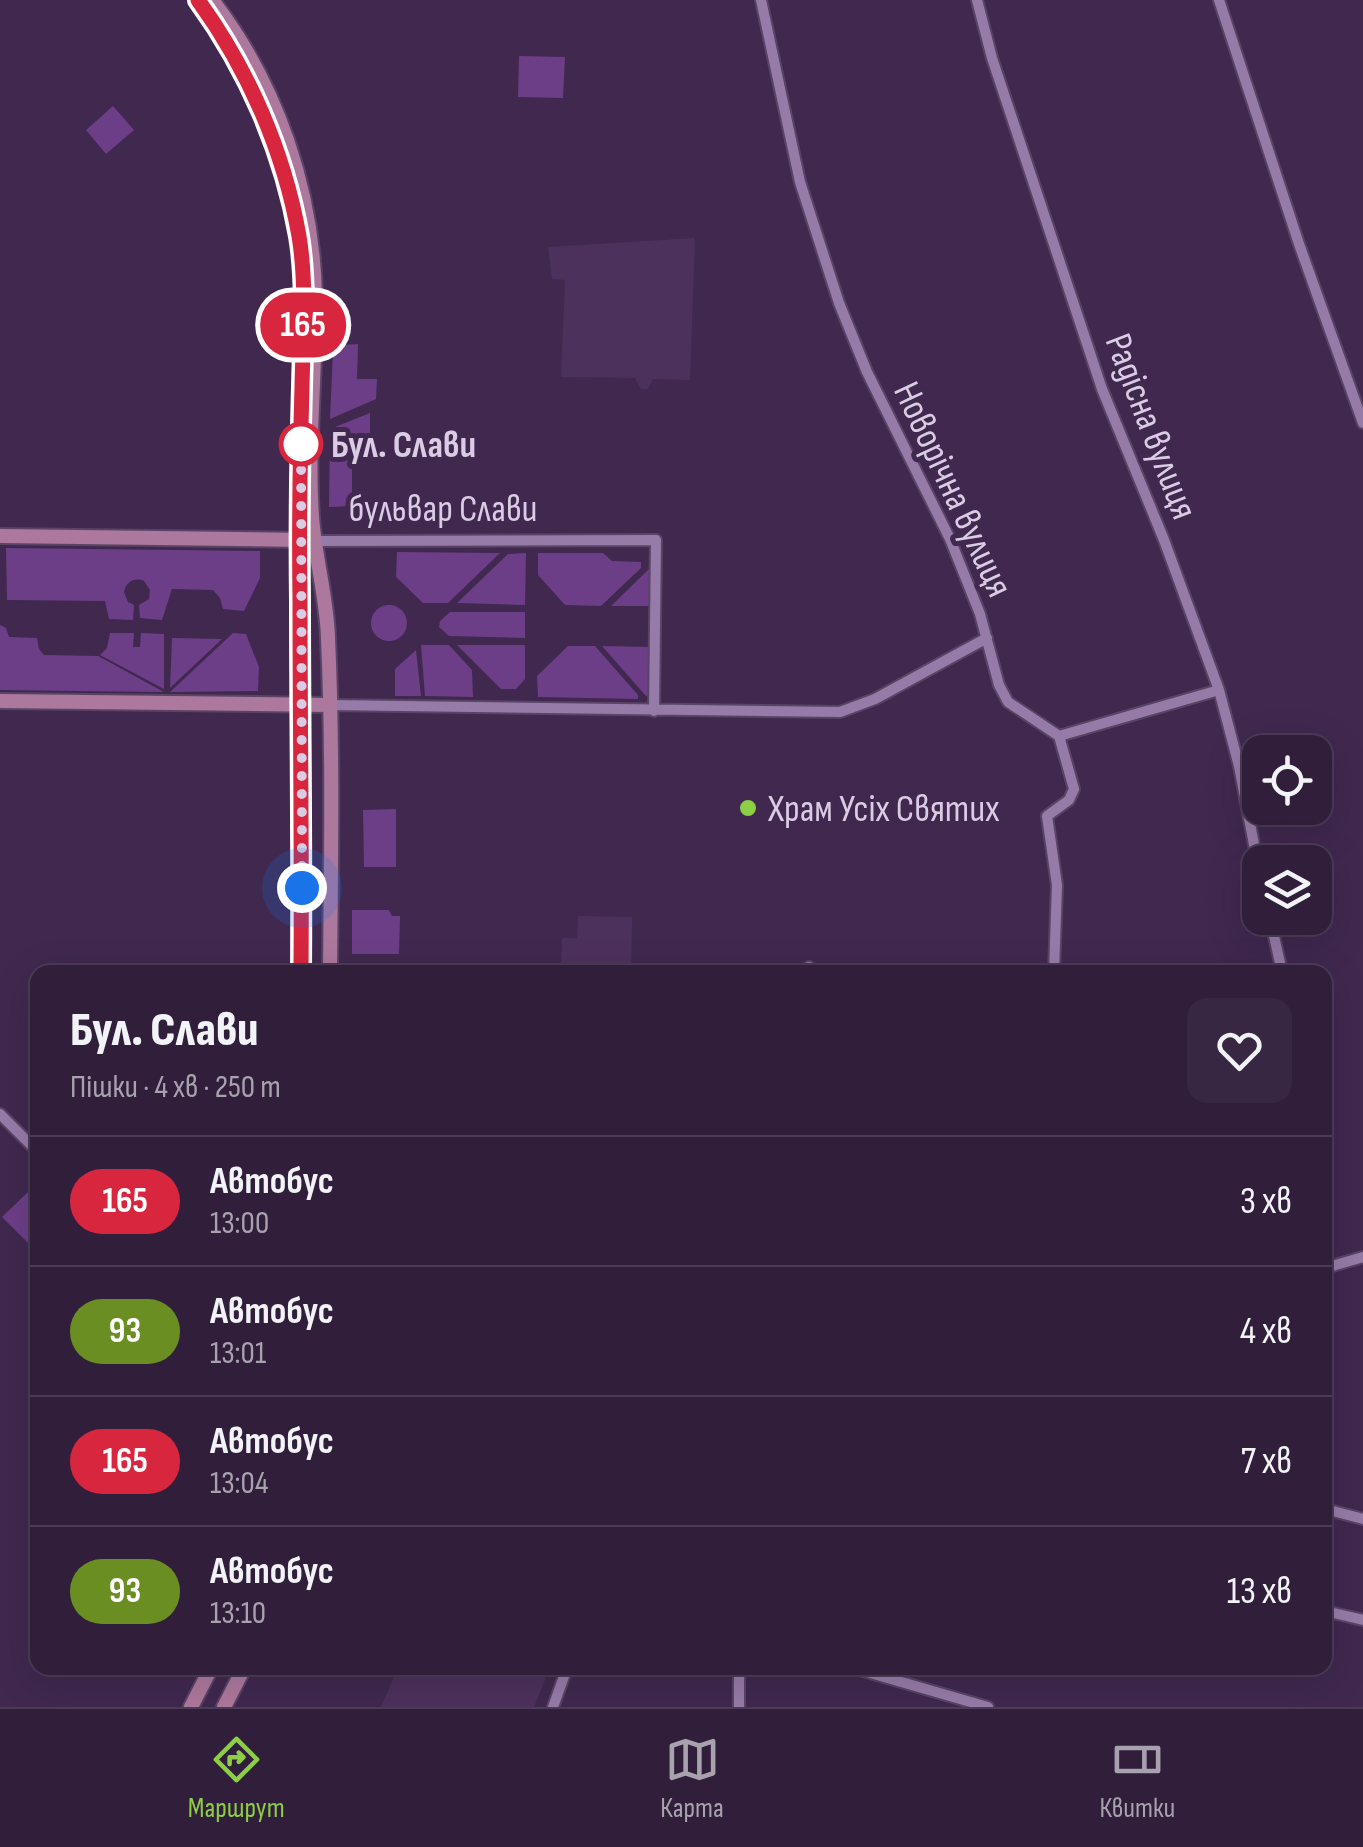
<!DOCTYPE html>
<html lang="uk">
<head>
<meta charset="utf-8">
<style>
	:root { --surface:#301e3b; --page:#382742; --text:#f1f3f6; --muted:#a8a2af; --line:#4b3c55; --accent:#8cce46 }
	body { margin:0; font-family:"Sofia Sans Condensed",sans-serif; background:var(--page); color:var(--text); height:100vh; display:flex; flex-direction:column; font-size:38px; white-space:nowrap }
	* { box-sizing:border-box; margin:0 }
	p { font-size:32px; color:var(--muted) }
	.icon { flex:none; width:55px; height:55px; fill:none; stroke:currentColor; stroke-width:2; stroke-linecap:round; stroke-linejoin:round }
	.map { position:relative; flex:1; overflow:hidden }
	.details { position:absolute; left:30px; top:965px; width:1302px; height:710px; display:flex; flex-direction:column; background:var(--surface); border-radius:20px; box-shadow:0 10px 40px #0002,0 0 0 2px var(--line) }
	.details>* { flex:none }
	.badge { padding:0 20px; border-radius:32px; font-size:35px; line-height:65px }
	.buttons { position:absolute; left:1242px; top:735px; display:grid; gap:20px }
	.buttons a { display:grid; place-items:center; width:90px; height:90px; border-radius:20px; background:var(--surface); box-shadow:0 10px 40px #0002,0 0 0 2px var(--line); font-size:50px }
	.you { position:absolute; width:50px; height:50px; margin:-25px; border:8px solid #fff; border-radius:50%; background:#1a73e8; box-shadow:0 0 0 15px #1a73e833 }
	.map>.badge { position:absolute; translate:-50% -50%; box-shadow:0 0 0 5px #fff }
	.round { display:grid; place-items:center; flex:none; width:105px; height:105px; border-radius:20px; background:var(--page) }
	.headline { display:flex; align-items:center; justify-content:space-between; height:170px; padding:0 40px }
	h1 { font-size:48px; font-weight:800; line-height:75px }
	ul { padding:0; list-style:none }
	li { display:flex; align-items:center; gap:30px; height:130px; padding:0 40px; border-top:2px solid var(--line) }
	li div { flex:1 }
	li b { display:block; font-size:38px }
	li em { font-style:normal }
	li .badge { min-width:110px; font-weight:700; text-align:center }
	.menu { display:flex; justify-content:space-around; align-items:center; height:140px; border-top:2px solid var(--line); background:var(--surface); font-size:28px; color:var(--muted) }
	.menu a { display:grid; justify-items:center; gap:5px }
	.menu .current { color:var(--accent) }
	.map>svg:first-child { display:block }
	.built { fill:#4d315d }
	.green { fill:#6c3e87 }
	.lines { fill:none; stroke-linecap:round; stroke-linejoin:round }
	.street-casing { stroke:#594465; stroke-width:14 }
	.secondary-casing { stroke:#594465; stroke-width:18 }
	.street { stroke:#967ba8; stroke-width:10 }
	.secondary { stroke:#ad789d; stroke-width:14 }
	.line-casing { stroke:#fff; stroke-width:22 }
	.line { stroke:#d7263d; stroke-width:15 }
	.walk { stroke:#dacce4; stroke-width:10; stroke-dasharray:0 18 }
	.stop-dot { fill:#fff; stroke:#d7263d; stroke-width:5 }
	.poi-dot { fill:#8cce46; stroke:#40284f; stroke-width:4 }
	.labels { text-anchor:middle; stroke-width:10; stroke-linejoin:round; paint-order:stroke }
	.street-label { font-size:38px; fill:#dacce4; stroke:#40284f }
	.stop-label { font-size:38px; font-weight:bold; fill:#dacce4; stroke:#40284f; text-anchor:start }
	.poi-label { font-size:38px; fill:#dacce4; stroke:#40284f; text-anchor:start }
</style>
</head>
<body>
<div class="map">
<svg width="1363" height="1707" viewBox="0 0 1363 1707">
	<rect width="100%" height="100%" fill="#40284f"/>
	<path class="built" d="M695 238 690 380 653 379 648 389H641L635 378 561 377 565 280 552 279 548 247Z
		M578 916 632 917 631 972H561L562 938H577Z
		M398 1668H550L534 1707H381Z"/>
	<path class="green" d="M519 56 565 57 563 98 518 97Z
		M113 106 134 130 106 154 86 130Z
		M358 344 357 379H377L376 399 330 419 333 351 342 345Z
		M370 413V442L352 443V506L329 507 330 429Z
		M6 548 260 551V578L244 611 223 609 220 598 213 590 172 589 162 620 140 618 139 605 149 599 150 590 144 581C134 577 126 582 124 592L128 602 134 605 133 620 109 619 105 601 7 600Z
		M397 552 500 553 448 603H423L396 577Z
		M526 553 525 605 457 603 508 554Z
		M538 553H603L612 561 641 562V568L601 606 565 605 538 575Z
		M650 568V606H611Z
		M371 623a18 18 0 1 1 36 0a18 18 0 1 1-36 0Z
		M450 612H525V638L449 636 439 627 440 621Z
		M0 625 6 628 9 637 37 638 39 649 44 655 98 656 164 692 0 690Z
		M110 633H134L133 647H140L141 633 164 634V689L100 655 107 648Z
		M233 633 246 634 259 667 258 691 170 692Z
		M172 638 222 639 170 688Z
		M421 645H449L472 670 473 697 425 696Z
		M457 645H525V679L516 689H501Z
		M568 646H595L638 695V699L538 697 537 676Z
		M602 646 650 647 649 695 646 696Z
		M416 650 421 696H395V669Z
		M396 809V867H364L363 810Z
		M352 910H389L392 916H400L399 954H352Z
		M29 1191 38 1200 37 1238 30 1245 2 1217Z"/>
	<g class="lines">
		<defs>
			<path id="street" d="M761 0 800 182 839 303 867 372 950 539 980 614 999 685 1008 702 1059 736 1074 789 1069 800 1047 816 1057 885 1054 972
				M977 0 992 58 1102 389 1164 540 1219 690 1239 766 1260 876
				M1219 0 1299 244 1363 423
				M316 541 656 540 654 711
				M329 705 840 712 875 699 987 638
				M1059 736 1219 690
				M1270 918 1282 972
				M809 972V967
				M0 1114 38 1152
				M1325 1268 1363 1257
				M1325 1509 1363 1519
				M1325 1611 1363 1620
				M853 1668 988 1707
				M553 1707 567 1668
				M739 1707V1668"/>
			<path id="secondary" d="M198 0C249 68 285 152 299 236 306 282 303 332 302 380 301 453 299 527 300 600 300 724 303 848 301 972
				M212 0C277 84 313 191 315 297 316 370 307 444 312 517 315 558 327 598 328 638 333 749 331 861 330 972
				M0 536 305 540
				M0 701 329 705
				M191 1707 211 1668
				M224 1707 244 1668"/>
		</defs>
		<use href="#street" class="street-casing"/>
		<use href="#secondary" class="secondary-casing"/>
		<use href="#street" class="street"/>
		<use href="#secondary" class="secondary"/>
	</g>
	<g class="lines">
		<defs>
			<path id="line" d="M198 0C248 69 284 151 299 236 307 285 303 338 302 387 300 458 299 529 300 600 300 724 302 848 301 972"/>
		</defs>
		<use href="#line" class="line-casing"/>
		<use href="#line" class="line"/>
		<path class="walk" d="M301 444V430L302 888"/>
	</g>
	<circle class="stop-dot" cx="301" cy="444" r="20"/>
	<circle class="poi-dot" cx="748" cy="808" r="10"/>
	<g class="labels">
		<g class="street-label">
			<text transform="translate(1152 426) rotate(69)" y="13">Радісна вулиця</text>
			<text transform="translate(954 489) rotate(65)" y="13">Новорічна вулиця</text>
			<text x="443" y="521">бульвар Слави</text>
		</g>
		<g class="stop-label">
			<text x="331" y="457">Бул. Слави</text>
		</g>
		<g class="poi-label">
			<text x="768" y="821">Храм Усіх Святих</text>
		</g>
	</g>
</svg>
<div class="buttons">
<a><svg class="icon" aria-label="locate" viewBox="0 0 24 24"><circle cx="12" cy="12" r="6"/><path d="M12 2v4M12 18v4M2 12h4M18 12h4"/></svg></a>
<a><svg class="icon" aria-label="layers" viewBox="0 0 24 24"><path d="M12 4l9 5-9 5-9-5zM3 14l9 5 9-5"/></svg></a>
</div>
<div class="you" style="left:302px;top:888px"></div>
<b class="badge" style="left:303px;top:325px;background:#d7263d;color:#fff">165</b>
<section class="details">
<div class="headline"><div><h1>Бул. Слави</h1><p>Пішки · 4 хв · 250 m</p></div><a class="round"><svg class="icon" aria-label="heart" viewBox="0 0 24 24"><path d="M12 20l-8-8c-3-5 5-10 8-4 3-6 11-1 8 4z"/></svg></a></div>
<ul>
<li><span class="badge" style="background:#d7263d;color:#fff">165</span><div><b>Автобус</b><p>13:00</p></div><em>3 хв</em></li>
<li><span class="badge" style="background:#6b8e23;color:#fff">93</span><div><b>Автобус</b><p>13:01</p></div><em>4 хв</em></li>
<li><span class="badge" style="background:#d7263d;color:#fff">165</span><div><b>Автобус</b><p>13:04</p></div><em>7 хв</em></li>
<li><span class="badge" style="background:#6b8e23;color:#fff">93</span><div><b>Автобус</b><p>13:10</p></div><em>13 хв</em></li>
</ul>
</section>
</div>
<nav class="menu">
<a class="current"><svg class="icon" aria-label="directions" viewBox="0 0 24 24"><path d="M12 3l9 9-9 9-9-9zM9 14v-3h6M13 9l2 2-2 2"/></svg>Маршрут</a>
<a><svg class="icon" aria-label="map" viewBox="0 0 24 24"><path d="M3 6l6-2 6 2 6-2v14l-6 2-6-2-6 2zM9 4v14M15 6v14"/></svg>Карта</a>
<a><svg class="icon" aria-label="tickets" viewBox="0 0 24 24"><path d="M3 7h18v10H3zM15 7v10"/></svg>Квитки</a>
</nav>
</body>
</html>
